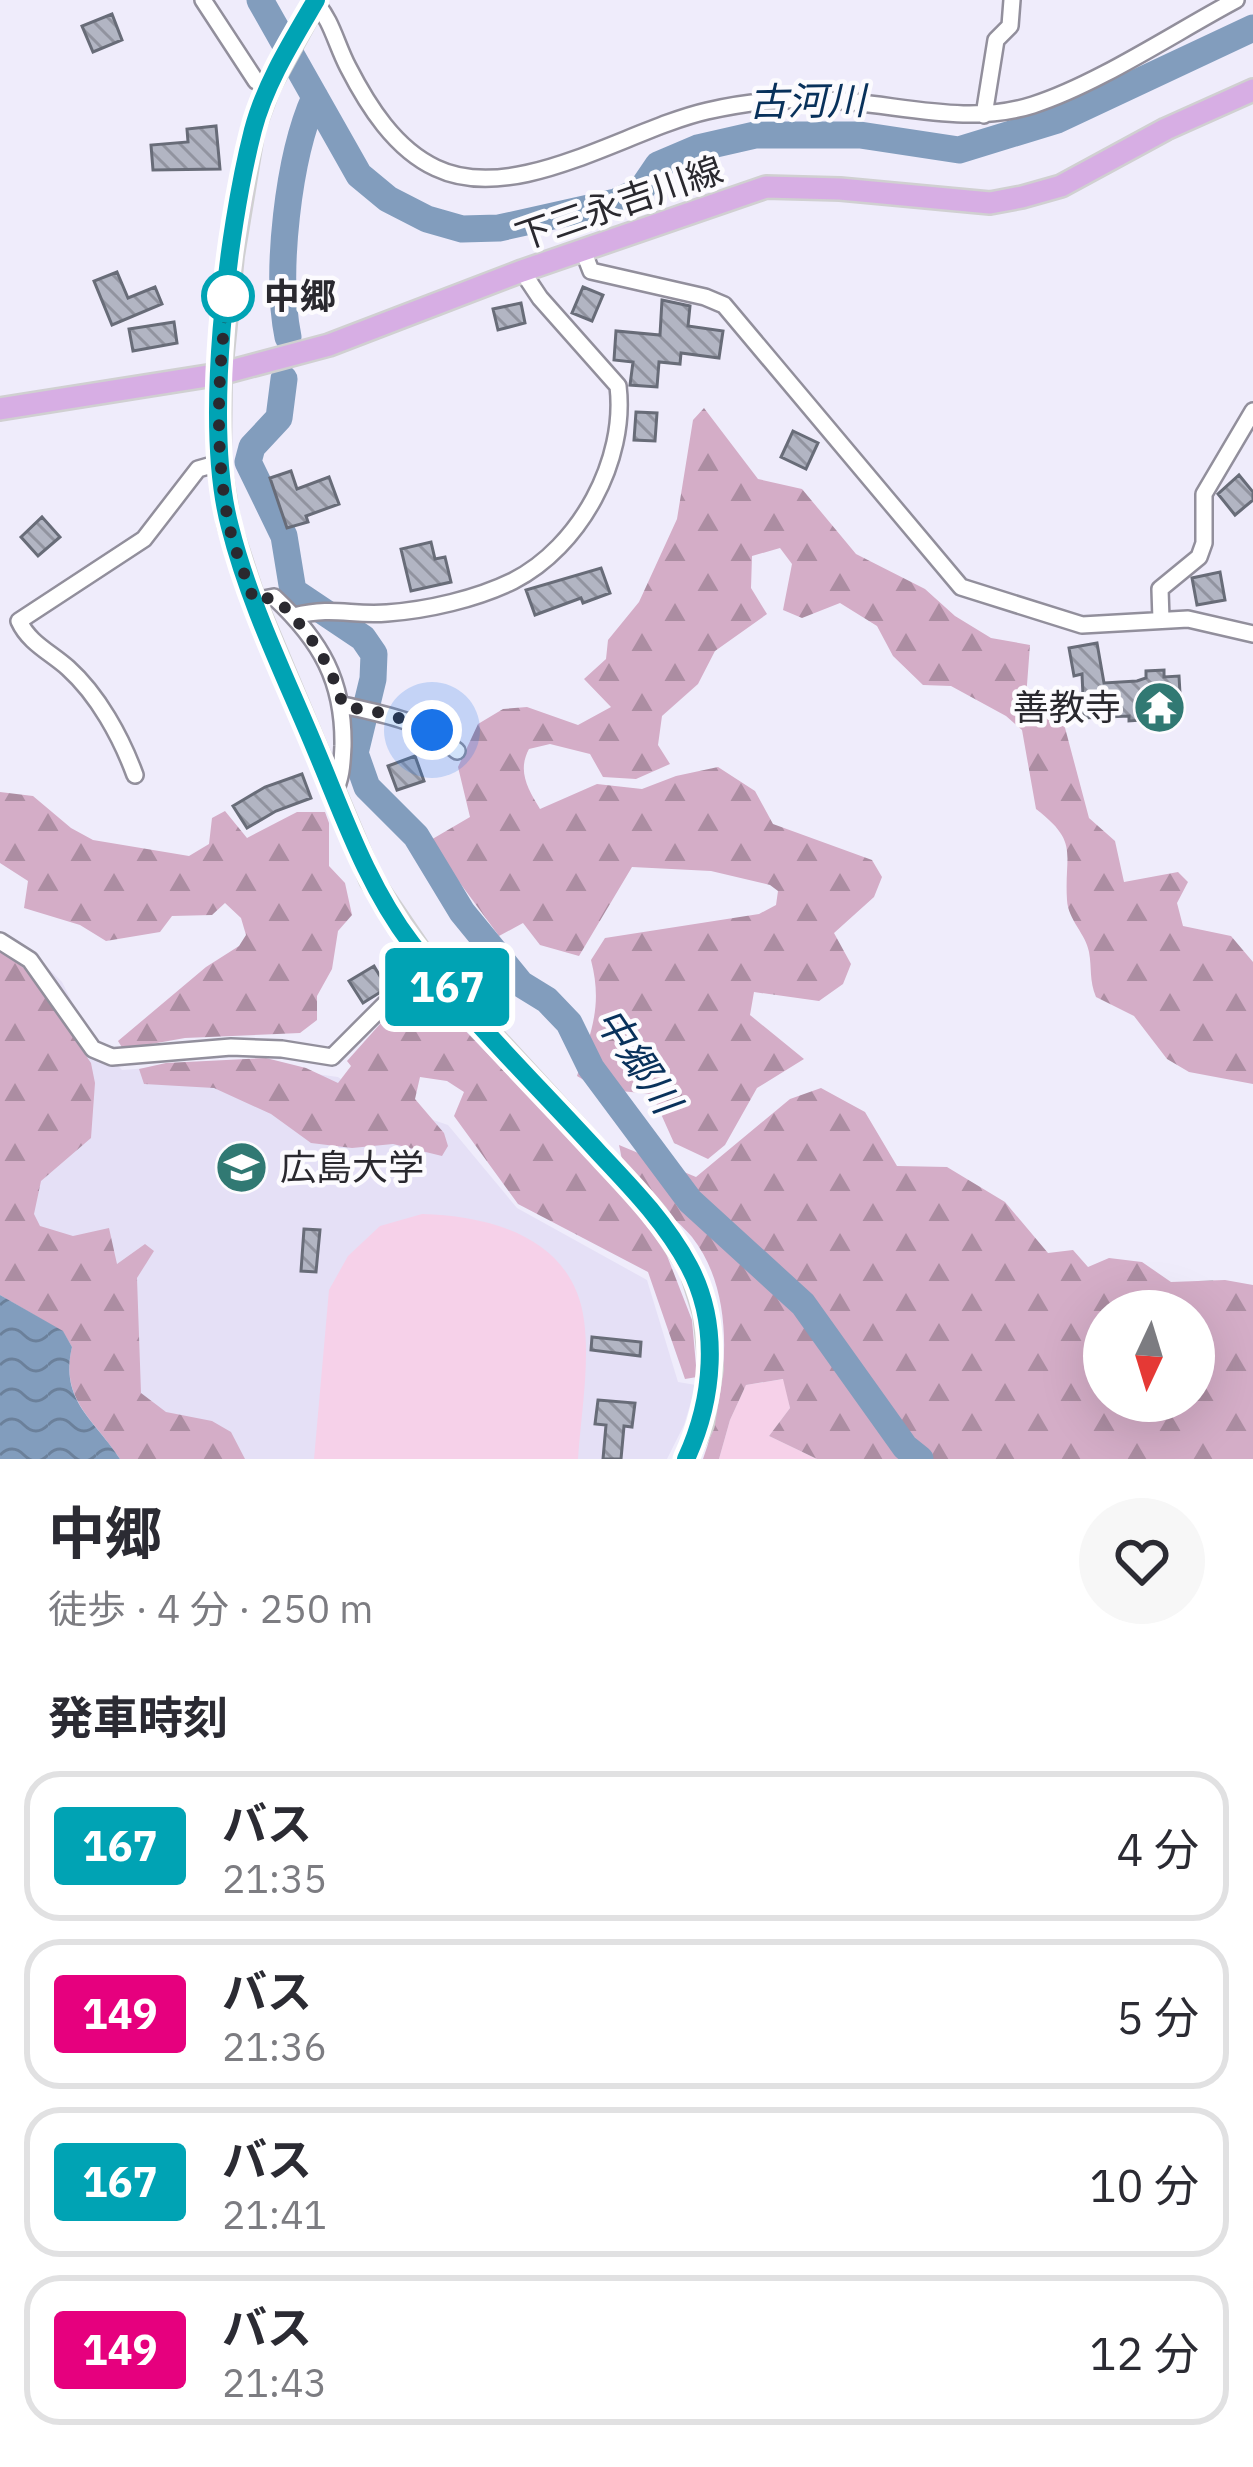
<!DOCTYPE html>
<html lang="ja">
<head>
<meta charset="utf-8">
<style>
	:root { --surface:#fff; --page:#f7f7f7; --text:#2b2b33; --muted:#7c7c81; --line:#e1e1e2 }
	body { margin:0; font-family:"IBM Plex Sans","Noto Sans JP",sans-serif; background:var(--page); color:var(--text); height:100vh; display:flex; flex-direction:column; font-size:45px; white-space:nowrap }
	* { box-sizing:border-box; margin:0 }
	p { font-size:39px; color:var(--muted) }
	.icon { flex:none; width:66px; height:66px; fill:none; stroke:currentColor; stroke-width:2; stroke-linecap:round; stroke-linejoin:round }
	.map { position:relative; height:1459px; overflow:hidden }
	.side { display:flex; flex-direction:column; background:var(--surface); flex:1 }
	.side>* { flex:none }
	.badge { padding:0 24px; border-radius:9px; font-size:42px; line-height:78px }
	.needle { width:78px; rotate:184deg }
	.fabs { position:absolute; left:1083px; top:1290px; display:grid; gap:24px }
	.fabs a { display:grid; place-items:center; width:132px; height:132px; border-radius:50%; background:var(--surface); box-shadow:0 12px 48px #0002; font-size:60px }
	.you { position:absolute; width:60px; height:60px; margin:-30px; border:9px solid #fff; border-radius:50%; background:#1a73e8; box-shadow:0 0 0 18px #1a73e833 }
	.map>.badge { position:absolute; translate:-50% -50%; box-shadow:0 0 0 6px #fff }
	h2 { padding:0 48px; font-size:45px; line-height:108px }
	.round { display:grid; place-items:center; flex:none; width:126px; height:126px; border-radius:63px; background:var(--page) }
	.headline { display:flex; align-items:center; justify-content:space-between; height:204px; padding:0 48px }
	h1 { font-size:57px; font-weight:700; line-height:90px }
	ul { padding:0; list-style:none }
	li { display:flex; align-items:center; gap:36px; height:150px; margin:0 24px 18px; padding:0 24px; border:6px solid var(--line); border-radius:36px }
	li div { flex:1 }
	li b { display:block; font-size:45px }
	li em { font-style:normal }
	li .badge { min-width:132px; font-weight:700; text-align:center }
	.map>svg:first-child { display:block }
	.built { fill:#e5e0f6 }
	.green { fill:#f6d1e9 }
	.forest { fill:url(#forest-firs); fill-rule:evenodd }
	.water { fill:url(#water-waves) }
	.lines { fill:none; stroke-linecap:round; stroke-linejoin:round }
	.river { stroke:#829dbd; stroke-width:27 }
	.building { fill:url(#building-back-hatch); stroke:#686c78; stroke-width:3 }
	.minor-casing { stroke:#928f9c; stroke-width:20 }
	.major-casing { stroke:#d0d0d1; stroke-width:26 }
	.minor { stroke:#fff; stroke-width:15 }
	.major { stroke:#d7aee4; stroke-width:21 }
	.line-casing { stroke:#fff; stroke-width:27 }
	.line { stroke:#00a3b4; stroke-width:18 }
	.walk { stroke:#2a292f; stroke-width:12; stroke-dasharray:0 21.6 }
	.stop-dot { fill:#fff; stroke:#00a3b4; stroke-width:6 }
	.labels { text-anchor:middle; stroke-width:9; stroke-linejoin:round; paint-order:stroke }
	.street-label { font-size:36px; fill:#2a292f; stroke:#fcfbfe }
	.stop-label { font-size:36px; font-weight:bold; fill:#2a292f; stroke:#fcfbfe; text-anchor:start }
	.poi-label { font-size:36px; fill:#2a292f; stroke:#fcfbfe; text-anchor:end }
	.water-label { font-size:39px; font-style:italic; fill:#08315b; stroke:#fcfbfe }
</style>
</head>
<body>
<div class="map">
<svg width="1253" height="1459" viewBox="0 0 1253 1459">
	<defs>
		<pattern id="forest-firs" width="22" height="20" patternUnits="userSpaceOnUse" patternTransform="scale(3)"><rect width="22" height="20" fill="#d4adc7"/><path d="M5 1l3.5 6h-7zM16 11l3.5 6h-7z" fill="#ac8da2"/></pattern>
		<pattern id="water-waves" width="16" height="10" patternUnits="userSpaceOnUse" patternTransform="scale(3)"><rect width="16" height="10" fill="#829dbd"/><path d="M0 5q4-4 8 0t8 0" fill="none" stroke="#6b809a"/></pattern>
		<pattern id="building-back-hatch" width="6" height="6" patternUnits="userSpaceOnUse" patternTransform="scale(3)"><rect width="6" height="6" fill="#b2b5c3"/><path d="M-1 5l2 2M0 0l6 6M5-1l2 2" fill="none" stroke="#91939f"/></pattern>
	</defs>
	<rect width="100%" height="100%" fill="#efecfb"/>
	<path class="built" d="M0 931 35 955 62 982 89 1035 122 1070 229 1062 338 1077 368 1098 448 1125 517 1208 647 1280 678 1382 696 1385 684 1425 667 1459H0Z"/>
	<path class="green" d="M422 1214C492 1216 573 1238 584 1320 590 1365 581 1414 578 1459H314L329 1290 348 1256 380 1226Z
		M784 1379 790 1408 769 1436 817 1459H719L730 1420 746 1385Z"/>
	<path class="forest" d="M704 408 758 479 802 489 856 554 925 589 955 616 991 638 1030 645 1026 698 1064 724 1089 818 1115 841 1124 882 1178 872 1188 882 1177 903 1183 926 1231 936 1253 962V1084L1189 1072 1167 1059 1134 1016 1096 997C1089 980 1092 969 1089 952 1086 934 1068 920 1067 900 1064 852 1080 843 1036 809L1022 730 1006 716 951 686 923 685 893 656 877 626 840 603 802 618 783 610 792 564 780 548 752 556 751 588 767 614 715 651 698 684 662 716 658 745 670 764 636 779 603 777 590 754 550 744 529 749C517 771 528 789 540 809L597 784 642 789 676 776 718 767 755 791 773 824 872 860 882 877 874 897 834 933 851 964 843 984 819 1001 754 992 750 1015 804 1059 757 1088 725 1145 708 1159 674 1143 652 1094 599 1089 577 1076C591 1032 603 1006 591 960L605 938 759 914 776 905 778 891 770 885 711 871 632 867 579 956 540 945 523 923 499 936 429 841 470 817 458 767 478 724 503 709 527 707 578 725 611 707 584 679 606 659 608 640 639 602 677 519 693 420Z
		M0 792 33 796 71 828 93 840 189 856 209 844 212 818 225 811 247 838 297 812H325L329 823V866L345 883 352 915 338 931 332 969 317 996V1020L300 1033 185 1038 123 1049 118 1041 206 967 239 946 246 935 241 918 225 903 212 915 172 916 160 932 106 941 80 925 24 908 28 881 0 863Z
		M0 950 29 972 91 1063 95 1083 91 1138 41 1181 34 1214 40 1226 73 1236 109 1228 117 1264 145 1244 154 1251 137 1278 141 1393 166 1412 212 1421 231 1432 245 1459H120C96 1421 59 1400 72 1347L63 1332 0 1295Z
		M432 996 618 1190 664 1248 692 1320 697 1377 685 1379 648 1272 518 1204 454 1116 464 1092 447 1081 420 1077 415 1099 444 1133 448 1146 442 1156 393 1144 352 1148 311 1143 271 1114 214 1088 144 1084 139 1069 166 1063 266 1058 306 1068 338 1083 351 1066 347 1061 389 1014Z
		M821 1088 865 1112 897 1166 947 1167 1005 1202 1048 1253 1073 1250 1088 1267 1109 1258 1142 1262 1171 1282 1225 1280 1253 1285V1459H817L769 1436 790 1408 783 1379 746 1385 730 1420 719 1459H703C727 1393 739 1297 692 1237 673 1214 642 1197 627 1172 622 1165 621 1153 619 1145L696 1177 790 1099ZM1104 1311H1194V1401H1104Z"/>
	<path class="water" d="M0 1295 63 1331 72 1347C59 1401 96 1421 120 1459H0Z"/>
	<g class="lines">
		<path class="river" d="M260 0 359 175 388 199 427 219 462 229 499 228 616 202 641 190 658 165 698 148 755 135H860L959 150 1057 120 1253 28
			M288 337C275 273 288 157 315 97
			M284 379 279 418 252 447 248 462 284 536 293 591 363 638 374 654 373 679 355 753 367 787 416 836 462 912 521 984 547 1000 569 1023 591 1068 690 1201 803 1304 905 1447 920 1459"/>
	</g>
	<path class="building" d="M112 14 122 40 93 52 82 26Z
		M216 126 220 169 153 170 151 145 188 142 187 129Z
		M117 272 128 298 155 287 162 304 112 325 94 281Z
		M583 287 603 295 592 321 572 313Z
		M662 300 690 306 688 326 723 331 719 358 681 353 680 364 659 362 657 387 630 385 633 362 614 360 616 331 660 335Z
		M521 303 525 323 498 330 493 309Z
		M174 322 177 343 133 351 129 329Z
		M636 412 657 413 655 441 634 440Z
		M793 431 818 443 806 469 781 457Z
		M291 471 297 489 329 477 339 504 306 516 308 522 287 528 270 478Z
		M1239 475 1253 492V500L1235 515 1218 494Z
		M42 517 60 537 38 556 21 537Z
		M431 542 435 559 445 557 451 582 411 591 401 549Z
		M601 568 610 593 583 603 581 598 535 615 526 590Z
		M1220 572 1225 600 1197 605 1192 578Z
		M1097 643 1104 683 1137 681 1146 678V671L1164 670V677L1179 676 1181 711 1166 712 1167 724 1143 725 1142 720 1129 721V716L1084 718 1082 674 1074 676 1069 648Z
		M415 756 424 781 397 790 388 766Z
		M302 774 311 798 276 811 247 828 233 806 265 787Z
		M374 966 387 988 363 1003 349 981Z
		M304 1229 320 1230 316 1272 301 1271Z
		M592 1337 641 1342 640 1356 591 1350Z
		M598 1400 635 1403 632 1427 624 1426 621 1459H603L606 1425 595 1424Z"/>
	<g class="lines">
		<defs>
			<path id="minor" d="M203 0 256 81 269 86
				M315 2C332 21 336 44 348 67 368 106 395 149 436 168 515 206 628 129 707 111 754 100 804 97 852 102 913 108 973 124 1033 105 1098 84 1174 33 1236 0
				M984 115 996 40 1010 26 1012 0
				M584 253 591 271 705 297 724 305 961 587 1082 625 1188 619 1253 634
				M254 601 274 597C321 641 344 681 343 746 342 763 342 777 334 793
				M294 616C334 606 351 616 387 613 428 610 476 599 513 581 580 547 627 460 618 386L540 298 522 271
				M1161 620 1160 589 1199 557 1204 543V494L1253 411
				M343 705C390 716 418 719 457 751
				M135 775C121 737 98 695 68 668 50 652 29 643 19 621L144 539 198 469 219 463
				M0 941 30 960 93 1049 112 1057 231 1047 282 1049 332 1057 385 1004 435 974"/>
			<path id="major" d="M316 0 269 86 253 129 232 256 220 374 219 463 229 525 254 601 371 880 435 974 656 1215 691 1269 705 1314 711 1369 702 1424 686 1459
				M0 409 220 374 329 345 522 271 766 187 840 189 990 203 1022 197 1061 186 1166 129 1253 90"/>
		</defs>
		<use href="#minor" class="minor-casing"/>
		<use href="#major" class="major-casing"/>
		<use href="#minor" class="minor"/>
		<use href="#major" class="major"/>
	</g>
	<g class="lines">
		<defs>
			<path id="line" d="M316 0C292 41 265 84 253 130 227 232 203 427 230 527 249 603 285 676 315 748 343 814 367 885 411 943 467 1017 536 1084 599 1153 632 1188 666 1223 689 1266 721 1326 713 1401 686 1459"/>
		</defs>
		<use href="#line" class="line-casing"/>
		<use href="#line" class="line"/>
		<path class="walk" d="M228 296C218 367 214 447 228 520 233 547 245 574 254 601L274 597C306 627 331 662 343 706L388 714 432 730"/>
	</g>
	<defs>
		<symbol id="temple-disc" viewBox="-11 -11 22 22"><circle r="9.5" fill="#317973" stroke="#fcfbfe"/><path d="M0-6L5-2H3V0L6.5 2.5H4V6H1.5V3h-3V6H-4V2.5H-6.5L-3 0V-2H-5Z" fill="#fff"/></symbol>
		<symbol id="university-disc" viewBox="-11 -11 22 22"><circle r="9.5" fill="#317973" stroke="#fcfbfe"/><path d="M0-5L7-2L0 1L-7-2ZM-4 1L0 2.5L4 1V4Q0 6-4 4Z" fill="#fff"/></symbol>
	</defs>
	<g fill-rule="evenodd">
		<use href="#temple-disc" x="1130" y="678" width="59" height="59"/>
		<use href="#university-disc" x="212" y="1138" width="59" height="59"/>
	</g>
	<circle class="stop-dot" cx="228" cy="296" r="24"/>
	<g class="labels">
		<g class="street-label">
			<text transform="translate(619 203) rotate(-19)" y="13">下三永吉川線</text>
		</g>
		<g class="stop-label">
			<text x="264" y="309">中郷</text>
		</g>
		<g class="poi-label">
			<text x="1121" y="720">善教寺</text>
			<text x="280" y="1180" text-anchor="start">広島大学</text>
		</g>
		<g class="water-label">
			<text transform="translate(807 101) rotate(-1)" y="14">古河川</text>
			<text transform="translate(638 1060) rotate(56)" y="14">中郷川</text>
		</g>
	</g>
</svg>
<div class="fabs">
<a><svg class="needle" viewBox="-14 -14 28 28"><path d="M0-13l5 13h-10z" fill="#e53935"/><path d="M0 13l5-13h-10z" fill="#7c7c81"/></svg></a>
</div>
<div class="you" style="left:432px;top:730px"></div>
<b class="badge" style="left:447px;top:987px;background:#00a3b4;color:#fff">167</b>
</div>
<section class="side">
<div class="headline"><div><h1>中郷</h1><p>徒歩 · 4 分 · 250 m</p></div><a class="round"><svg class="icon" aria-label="heart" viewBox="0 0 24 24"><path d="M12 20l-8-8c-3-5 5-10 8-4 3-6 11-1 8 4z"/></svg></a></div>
<h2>発車時刻</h2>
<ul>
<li><span class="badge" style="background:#00a3b4;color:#fff">167</span><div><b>バス</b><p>21:35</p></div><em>4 分</em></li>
<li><span class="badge" style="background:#e6007e;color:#fff">149</span><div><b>バス</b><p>21:36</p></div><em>5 分</em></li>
<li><span class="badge" style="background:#00a3b4;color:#fff">167</span><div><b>バス</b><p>21:41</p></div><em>10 分</em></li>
<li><span class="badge" style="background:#e6007e;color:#fff">149</span><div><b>バス</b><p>21:43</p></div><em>12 分</em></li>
</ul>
</section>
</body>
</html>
